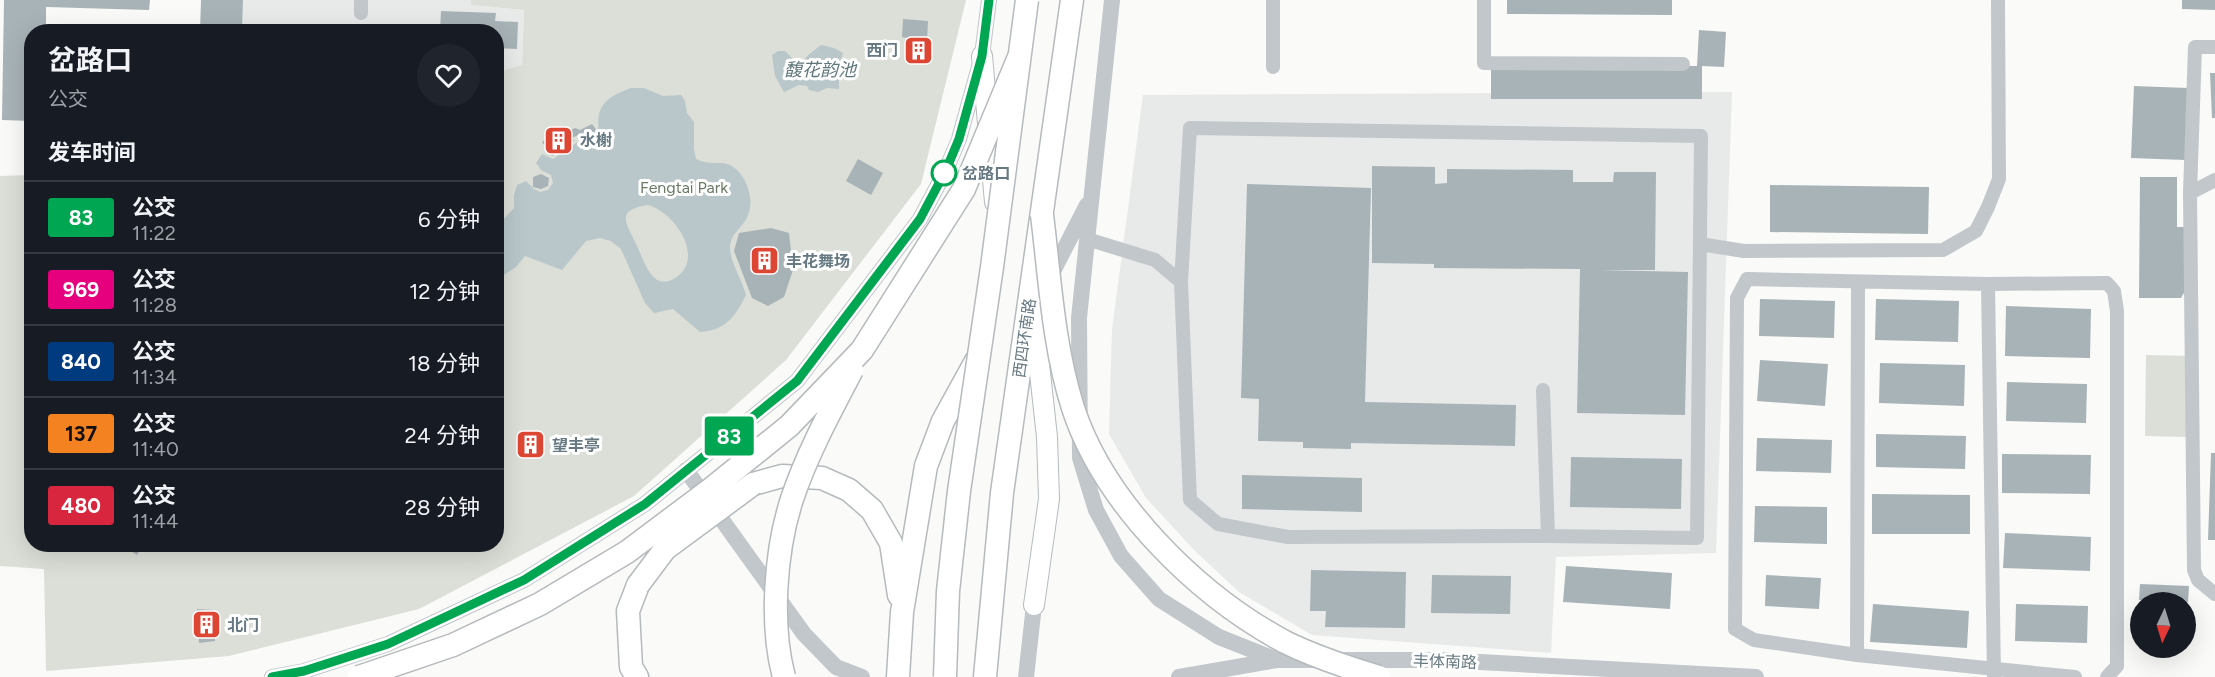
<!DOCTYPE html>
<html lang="zh">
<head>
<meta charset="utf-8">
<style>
	:root { --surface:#171b24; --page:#20242c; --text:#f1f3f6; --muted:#9ea1a6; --line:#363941 }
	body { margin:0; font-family:Figtree,"Noto Sans SC",sans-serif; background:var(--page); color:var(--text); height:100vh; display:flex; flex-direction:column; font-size:22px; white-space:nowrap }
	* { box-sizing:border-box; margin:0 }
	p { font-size:20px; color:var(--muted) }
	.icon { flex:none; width:33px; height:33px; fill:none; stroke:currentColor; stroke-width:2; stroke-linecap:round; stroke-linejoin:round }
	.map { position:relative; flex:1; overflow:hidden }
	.details { position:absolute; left:24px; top:24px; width:480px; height:528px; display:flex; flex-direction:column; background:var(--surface); border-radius:24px; box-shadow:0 6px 24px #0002 }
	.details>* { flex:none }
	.badge { padding:0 12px; border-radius:4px; font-size:21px; line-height:39px }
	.needle { width:39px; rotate:184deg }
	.fabs { position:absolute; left:2130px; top:592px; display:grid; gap:12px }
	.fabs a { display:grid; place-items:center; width:66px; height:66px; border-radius:50%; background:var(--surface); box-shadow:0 6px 24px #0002; font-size:30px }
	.map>.badge { position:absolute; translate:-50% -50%; box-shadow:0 0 0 3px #fff }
	h2 { padding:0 24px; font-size:22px; line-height:54px }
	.round { display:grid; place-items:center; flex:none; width:63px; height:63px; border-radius:32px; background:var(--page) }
	.head { display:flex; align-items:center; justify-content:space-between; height:102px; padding:0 24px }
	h1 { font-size:28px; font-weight:700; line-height:45px }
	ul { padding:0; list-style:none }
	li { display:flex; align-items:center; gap:18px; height:72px; padding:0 24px; border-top:2px solid var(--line) }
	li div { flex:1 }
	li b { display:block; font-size:22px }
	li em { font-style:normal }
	li .badge { min-width:66px; font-weight:700; text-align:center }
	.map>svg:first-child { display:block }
	.built { fill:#e8eae9 }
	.green { fill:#dbdfd7 }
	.water { fill:#b9c7ca; fill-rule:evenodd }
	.building { fill:#a8b3b7 }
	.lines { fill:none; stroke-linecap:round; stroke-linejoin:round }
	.secondary-casing { stroke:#b4bbbe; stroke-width:22 }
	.trunk-casing { stroke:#b5babd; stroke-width:25 }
	.minor { stroke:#c1c7ca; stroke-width:14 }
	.tertiary { stroke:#c1c7ca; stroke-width:16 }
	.secondary { stroke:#fff; stroke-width:20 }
	.trunk { stroke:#fff; stroke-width:22 }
	.trunk-bridge-casing { stroke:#b5babd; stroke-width:25; stroke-linecap:butt }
	.trunk-bridge { stroke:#fff; stroke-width:22 }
	.line-casing { stroke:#fff; stroke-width:14 }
	.line { stroke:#00a651; stroke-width:9 }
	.stop-dot { fill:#fff; stroke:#00a651; stroke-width:3 }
	.labels { text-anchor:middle; stroke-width:6; stroke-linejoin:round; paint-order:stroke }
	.poi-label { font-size:16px; font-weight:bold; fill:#667982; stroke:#fff; text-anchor:start }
	.stop-label { font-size:16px; font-weight:bold; fill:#667982; stroke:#fff; text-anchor:start }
	.park-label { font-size:16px; fill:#6b7a65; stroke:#fff }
	.street-label { font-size:16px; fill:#667982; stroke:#fff }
	.water-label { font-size:18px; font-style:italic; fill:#60777c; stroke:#fff }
</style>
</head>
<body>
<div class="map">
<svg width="2215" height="677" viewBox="0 0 2215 677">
	<rect width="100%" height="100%" fill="#fafaf8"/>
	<path class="built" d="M243 0H471L472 5 524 10 522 65 497 72 496 32H242Z
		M1732 92 1716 553 1556 557 1551 653 1312 635 1239 592 1195 551 1146 498 1109 434 1112 329 1143 95Z"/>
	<path class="green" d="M471 0H966L921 184 786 360 634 496 419 609 229 656 46 671 44 569 0 566V176L31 175 32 544H496L497 72 522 65 524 10 471 5Z
		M2146 355 2190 356 2189 437 2145 436Z"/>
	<path class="water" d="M821 45 834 48 843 53 839 65V89L827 88 818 92 809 90 807 86 799 85 784 92 775 76 772 55 778 51H785L795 61 802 63 807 56Z
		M631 88H644L663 96 681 95 685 101 687 113 694 122V149L696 159C709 166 722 160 732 166 746 175 755 198 748 215 744 227 731 232 730 247 730 263 742 279 746 295 735 317 726 330 700 332L673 309 654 313 645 303 621 249 611 241 600 238 586 241 562 270 525 256 516 267 504 275 497 274V226L514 208V195L517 185 526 181 534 189 540 192 548 190 553 183 551 175 541 170 536 163 542 154 553 159 579 141 583 146 599 133C595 106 606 97 631 88ZM648 205C674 212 704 255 678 276 652 296 644 259 636 244 627 224 614 210 648 205Z"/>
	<path class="building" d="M4 0H150L149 10 46 7V32H32V121L2 120Z
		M201 0H243L242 32H200Z
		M1507 0H1672V15L1507 14Z
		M2182 0H2215V10L2182 9Z
		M441 11 496 13 495 21 518 22 517 49 496 48V32H440Z
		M903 19 928 21 926 63 911 62 912 39 902 37Z
		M1699 30 1726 32 1724 67 1702 66V99H1491V66H1697Z
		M2210 73H2215V118H2212Z
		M2134 86 2188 88 2185 160 2131 158Z
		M592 124 598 132 583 142 578 135 572 138 574 141 552 156 542 142 563 127 566 132 575 128 580 130Z
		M858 159 883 173 871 195 846 181Z
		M1372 166 1435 167V184L1447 183V169L1573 170V182H1613L1614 172H1656L1655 270H1599L1688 272 1685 415 1577 413 1580 269 1434 268V264L1372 263Z
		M541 174 549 178 548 186 541 189 533 187V177Z
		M2140 177H2177V227H2186L2185 291 2181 298H2139Z
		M1247 184 1371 188 1365 402 1516 405 1515 446 1351 443V449L1303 448V442L1258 441 1259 399 1241 398Z
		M1770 185 1929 187 1928 234 1770 232Z
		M771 228 789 233 793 270 784 297 768 306 752 298 734 251 739 233Z
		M1760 299 1835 301 1834 338 1759 336Z
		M1876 299 1959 301 1958 342 1875 340Z
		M2006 306 2091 309 2090 358 2005 356Z
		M1760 360 1828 364 1825 406 1757 401Z
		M1880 363 1965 365 1964 406 1879 403Z
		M2007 382 2087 384 2086 423 2006 421Z
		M1876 434 1966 436 1965 469 1876 467Z
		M528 437 537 439 539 448 533 453 524 450 523 442Z
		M1757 438 1832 440 1831 473 1756 471Z
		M2211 453H2215V540H2208Z
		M2002 454 2091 455 2090 494 2002 493Z
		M1571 457 1682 459 1681 509 1570 507Z
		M1242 475 1362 478V512L1242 509Z
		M1872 494 1970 495V534H1872Z
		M1755 506 1827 507V544L1754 542Z
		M2005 533 2091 537 2090 571 2003 568Z
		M110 544H143L137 555 129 550 112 549Z
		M1566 566 1672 573 1670 609 1563 602Z
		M1311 570 1406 572 1405 628 1325 627 1326 611H1310Z
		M1432 575 1511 576 1510 614 1431 613Z
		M1766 575 1821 578 1819 609 1765 606Z
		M2140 584 2189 586 2188 602 2139 600Z
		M1873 604 1969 611 1967 648 1870 642Z
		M2016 604 2088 606 2087 643 2015 641Z
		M197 609 213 610 215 641 199 643Z"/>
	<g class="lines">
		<defs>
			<path id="secondary" d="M982 56 995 202
				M1033 309 1047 437 1049 499 1034 605"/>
			<path id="trunk" d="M753 484 782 476 822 478 849 490 872 510 891 543 899 595
				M637 677 631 667 628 611 638 585
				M898 677 902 612 926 466 943 421 976 361
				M985 677 1002 493 1072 0"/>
		</defs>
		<use href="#secondary" class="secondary-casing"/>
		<use href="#trunk" class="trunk-casing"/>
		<path class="minor" d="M1484 0V63L1683 64
			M361 13V0
			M1273 67V0
			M2215 180 2190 193 2194 570 2198 580 2215 594
			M2190 193 2195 47H2215
			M1087 239 1155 260 1181 282 1190 500 1218 524 1288 537 1548 536 1543 390
			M1700 244 1744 251 1943 250 1976 231 1988 207 1999 179 1998 0
			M1181 282 1190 128 1701 136 1697 538 1548 536
			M1988 284 1994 677
			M1857 655 1858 282
			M2075 677 1857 655 1754 640 1735 629 1737 298 1747 279 1988 284 2107 283 2114 291 2117 311V666L2107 677"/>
		<path class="tertiary" d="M1112 0 1079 318 1080 458 1096 510 1121 556 1159 599 1219 637 1277 660
			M1048 281 1087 205
			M686 470 804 634 836 667 862 677
			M272 677 304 671 388 644 524 580 645 504 797 381 920 219 946 170 959 139 982 56 989 0
			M1026 677 1034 605
			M1179 677 1277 660H1443L1756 677"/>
		<use href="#secondary" class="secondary"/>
		<use href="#trunk" class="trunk"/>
		<defs>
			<path id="trunk-bridge" d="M1042 215C1050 279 1053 345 1073 408 1104 503 1197 595 1285 642 1315 657 1346 667 1379 677
				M638 585 665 549 753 484
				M359 677 453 645 540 604 627 552 711 489 789 426 862 350 964 189 1019 57
				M784 677C770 625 775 551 792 499 807 454 830 412 852 370
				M945 677 948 591 959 491 992 267 1027 0"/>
		</defs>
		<use href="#trunk-bridge" class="trunk-bridge-casing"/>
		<use href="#trunk-bridge" class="trunk-bridge"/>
	</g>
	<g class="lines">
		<defs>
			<path id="line" d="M272 677 304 671 388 644 524 580 645 504 797 381 920 219 946 170 959 139 982 56 989 0"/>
		</defs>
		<use href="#line" class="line-casing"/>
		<use href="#line" class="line"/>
	</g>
	<defs>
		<symbol id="building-square" viewBox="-11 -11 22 22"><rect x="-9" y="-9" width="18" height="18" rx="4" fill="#de4634" stroke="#fff"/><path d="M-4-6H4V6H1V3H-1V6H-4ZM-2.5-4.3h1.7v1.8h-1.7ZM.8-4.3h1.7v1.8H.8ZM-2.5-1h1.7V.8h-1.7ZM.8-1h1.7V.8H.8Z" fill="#fff"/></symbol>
	</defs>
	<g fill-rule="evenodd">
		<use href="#building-square" x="902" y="34" width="33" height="33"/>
		<use href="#building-square" x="542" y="124" width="33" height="33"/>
		<use href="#building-square" x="748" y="244" width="33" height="33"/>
		<use href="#building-square" x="514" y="428" width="33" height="33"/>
		<use href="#building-square" x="190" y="608" width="33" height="33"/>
	</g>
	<circle class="stop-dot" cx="944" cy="173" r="12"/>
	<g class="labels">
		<g class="poi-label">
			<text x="898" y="56" text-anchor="end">西门</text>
			<text x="580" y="146">水榭</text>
			<text x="786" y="267">丰花舞场</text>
			<text x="552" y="451">望丰亭</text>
			<text x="227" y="631">北门</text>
		</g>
		<g class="stop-label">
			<text x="962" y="179">岔路口</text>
		</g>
		<g class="park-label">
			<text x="684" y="193">Fengtai Park</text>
		</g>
		<g class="street-label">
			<text transform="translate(1024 338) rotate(-82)" y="6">西四环南路</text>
			<text transform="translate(1445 661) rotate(2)" y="6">丰体南路</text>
		</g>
		<g class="water-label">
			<text x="820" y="76">馥花韵池</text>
		</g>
	</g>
</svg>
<div class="fabs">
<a><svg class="needle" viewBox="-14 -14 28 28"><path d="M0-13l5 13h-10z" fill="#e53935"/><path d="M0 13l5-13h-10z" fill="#9ea1a6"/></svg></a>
</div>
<b class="badge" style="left:729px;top:436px;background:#00a651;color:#fff">83</b>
<section class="details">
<div class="head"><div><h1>岔路口</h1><p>公交</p></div><a class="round"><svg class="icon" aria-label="heart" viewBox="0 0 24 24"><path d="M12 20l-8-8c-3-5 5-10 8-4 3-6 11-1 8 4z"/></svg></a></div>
<h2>发车时间</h2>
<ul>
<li><span class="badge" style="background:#00a651;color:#fff">83</span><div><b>公交</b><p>11:22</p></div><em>6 分钟</em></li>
<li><span class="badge" style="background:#e6007e;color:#fff">969</span><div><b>公交</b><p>11:28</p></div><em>12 分钟</em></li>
<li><span class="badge" style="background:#003b80;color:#fff">840</span><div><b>公交</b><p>11:34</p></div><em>18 分钟</em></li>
<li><span class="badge" style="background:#f58220;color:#111">137</span><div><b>公交</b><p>11:40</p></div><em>24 分钟</em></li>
<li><span class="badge" style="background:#d7263d;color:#fff">480</span><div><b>公交</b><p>11:44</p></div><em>28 分钟</em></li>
</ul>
</section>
</div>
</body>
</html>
